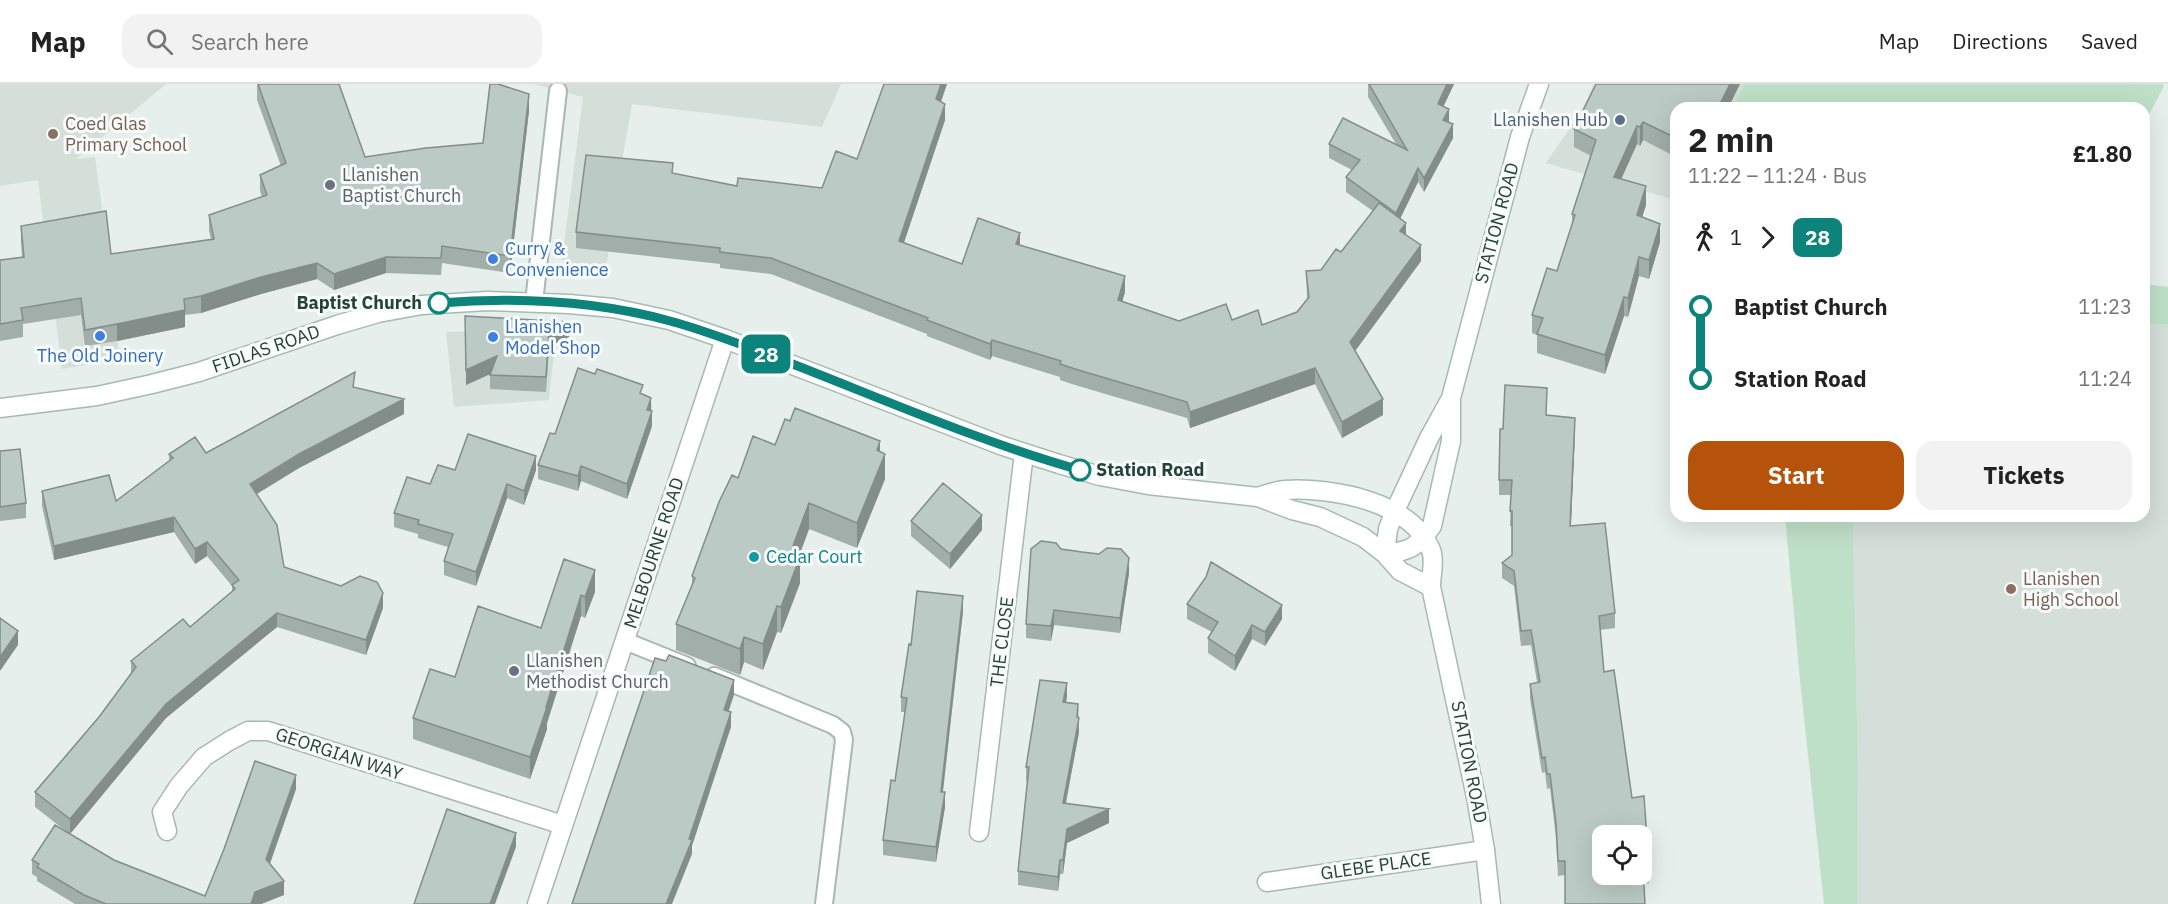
<!DOCTYPE html>
<html lang="en">
<head>
<meta charset="utf-8">
<style>
	:root { --surface:#fff; --page:#f2f2f2; --text:#222; --muted:#767676; --line:#e0e0e0; --accent:#b45309 }
	body { margin:0; font-family:"IBM Plex Sans",sans-serif; background:var(--page); color:var(--text); height:100vh; display:flex; flex-direction:column; font-size:22px; white-space:nowrap }
	* { box-sizing:border-box; margin:0 }
	p { font-size:20px; color:var(--muted) }
	.icon { flex:none; width:33px; height:33px; fill:none; stroke:currentColor; stroke-width:2; stroke-linecap:round; stroke-linejoin:round }
	.map { position:relative; flex:1; overflow:hidden }
	.panel { position:absolute; left:1670px; top:18px; width:480px; height:420px; display:flex; flex-direction:column; background:var(--surface); border-radius:18px; box-shadow:0 6px 24px #0002 }
	.panel>* { flex:none }
	.badge { padding:0 12px; border-radius:9px; font-size:21px; line-height:39px }
	.tools { position:absolute; left:1592px; top:741px; display:grid; gap:12px }
	.tools a { display:grid; place-items:center; width:60px; height:60px; border-radius:12px; background:var(--surface); box-shadow:0 6px 24px #0002; font-size:30px }
	.map>.badge { position:absolute; translate:-50% -50%; box-shadow:0 0 0 3px #fff }
	.legs { display:flex; align-items:center; gap:9px; height:66px; padding:0 18px; font-size:20px }
	.legs p { margin-inline-start:auto }
	.summary { display:flex; align-items:center; justify-content:space-between; height:102px; padding:0 18px }
	h1 { font-size:33px; font-weight:700; line-height:45px }
	.primary-button { display:flex; gap:12px; margin-top:auto; padding:12px 18px }
	.primary-button a { flex:1; height:69px; border-radius:18px; background:var(--accent); color:#fff; font-size:24px; font-weight:700; line-height:69px; text-align:center }
	.primary-button a+a { background:var(--page); color:var(--text) }
	ul { padding:0 18px; list-style:none }
	li { display:flex; align-items:center; gap:21px; height:72px; font-size:22px }
	li i { display:grid; place-items:center; width:9px; height:100%; margin:0 8px; background:currentColor }
	li i::after { content:''; width:15px; height:15px; margin:-8px; border:4px solid; border-radius:50%; background:var(--surface) }
	li p { margin-inline-start:auto }
	li:first-child i { background:linear-gradient(#0000 50%,currentColor 0) }
	li:last-child i { background:linear-gradient(currentColor 50%,#0000 0) }
	header { display:flex; align-items:center; gap:36px; box-sizing:border-box; height:84px; padding:0 30px; background:var(--surface); border-bottom:2px solid var(--line) }
	header strong { font-size:28px }
	nav { display:flex; gap:33px; margin-inline-start:auto; font-size:21px }
	.search { width:420px; height:54px; background:var(--page); display:flex; align-items:center; gap:15px; box-sizing:border-box; padding:0 21px; border-radius:18px; color:var(--muted); font-size:22px }
	.map>svg:first-child { display:block }
	.built { fill:#d4dfda }
	.green { fill:#bfe0c8 }
	.lines { fill:none; stroke-linecap:round; stroke-linejoin:round }
	.lane-casing { stroke:#a8b8b2; stroke-width:20 }
	.street-casing { stroke:#a8b8b2; stroke-width:21 }
	.secondary-casing { stroke:#a4bbb3; stroke-width:21 }
	.lane { stroke:#fff; stroke-width:16 }
	.street { stroke:#fff; stroke-width:18 }
	.secondary { stroke:#fff; stroke-width:18 }
	.wall { fill:#a1aea9 }
	.shaded-wall { fill:#838d89 }
	.building { fill:#bbcac4; stroke:#838d89; stroke-width:1.5; fill-rule:evenodd }
	.line-1-casing { stroke:#fff; stroke-width:14 }
	.line-1 { stroke:#0c837b; stroke-width:9 }
	.service-dot { fill:#5c6f8a; stroke:#f7fbf9; stroke-width:2 }
	.education-dot { fill:#8d6e63; stroke:#f7fbf9; stroke-width:2 }
	.worship-dot { fill:#6b7280; stroke:#f7fbf9; stroke-width:2 }
	.shop-dot { fill:#3f7fe0; stroke:#f7fbf9; stroke-width:2 }
	.stop-1-dot { fill:#fff; stroke:#0c837b; stroke-width:3 }
	.culture-dot { fill:#0f9aa8; stroke:#f7fbf9; stroke-width:2 }
	.labels { text-anchor:middle; stroke-width:6; stroke-linejoin:round; paint-order:stroke }
	.service-label { font-size:18px; fill:#4e5e75; stroke:#f7fbf9; text-anchor:end }
	.education-label { font-size:18px; fill:#785e54; stroke:#f7fbf9; text-anchor:start }
	.worship-label { font-size:18px; fill:#5b616d; stroke:#f7fbf9; text-anchor:start }
	.street-label { font-size:18px; fill:#24423a; stroke:#f7fbf9 }
	.shop-label { font-size:18px; fill:#366cbe; stroke:#f7fbf9; text-anchor:start }
	.stop-label { font-size:18px; font-weight:bold; fill:#24423a; stroke:#f7fbf9; text-anchor:end }
	.culture-label { font-size:18px; fill:#0d838f; stroke:#f7fbf9; text-anchor:start }
</style>
</head>
<body>
<header>
<strong>Map</strong>
<div class="search"><svg class="icon" aria-label="search" viewBox="0 0 24 24"><circle cx="10" cy="10" r="6"/><path d="M15 15l6 6"/></svg>Search here</div>
<nav><a>Map</a><a>Directions</a><a>Saved</a></nav>
</header>
<div class="map">
<svg width="2168" height="820" viewBox="0 0 2168 820">
	<rect width="100%" height="100%" fill="#e6efeb"/>
	<path class="built" d="M0 0H166L76 75 95 73 120 256 117 257 120 275 62 285 38 96 0 102Z
		M534 0H841L822 43 632 20 618 100 605 193 568 187 569 177 562 176 583 13Z
		M1594 0H1744L1732 24H1676L1675 116 1546 79 1582 26Z
		M2144 239 2168 241V820H1857L1858 688 1853 432H2144Z
		M504 246 556 250 549 316 454 323 446 248Z"/>
	<path class="green" d="M1744 0H2162L2164 2 2144 40V24H1732Z
		M2144 200 2168 203V241L2144 239Z
		M1785 432H1853L1858 688 1857 820H1824L1800 596Z"/>
	<g class="lines">
		<defs>
			<path id="lane" d="M534 218 558 7
				M625 557 687 582
				M714 592 833 641 842 648 844 656 824 820"/>
			<path id="street" d="M167 747 162 728 179 702 204 673 229 657 248 647H268L563 741
				M979 748 1024 369
				M1267 798 1485 766
				M537 820 725 255"/>
			<path id="secondary" d="M0 324 97 312 152 300 199 288 337 241 378 229 422 221 487 217 569 220 613 224 669 236 725 255 1003 362 1059 380 1100 392 1148 401 1258 413 1292 426 1320 433 1363 453 1385 470 1400 487 1431 503
				M1258 413C1266 410 1276 407 1285 406 1331 403 1411 417 1431 466 1435 476 1431 492 1431 503L1476 713 1485 766 1491 820
				M1385 470 1388 445 1394 429 1429 354 1451 314 1520 53 1539 0
				M1385 470C1411 467 1417 463 1432 442L1451 357V316"/>
		</defs>
		<use href="#lane" class="lane-casing"/>
		<use href="#street" class="street-casing"/>
		<use href="#secondary" class="secondary-casing"/>
		<use href="#lane" class="lane"/>
		<use href="#street" class="street"/>
		<use href="#secondary" class="secondary"/>
	</g>
	<path class="wall" d="M257 0 365 73 483 59 529 27 510 189 442 179 441 191 386 189 334 206 317 195 261 210 201 229 185 231V243L117 257 85 262 81 231 23 240V253L0 257V176L22 173 21 158V142L111 170 211 155 209 147V131L262 113 260 107V91L281 82 257 16Z
		M884 0H947L941 18 945 36 904 159 962 180 1020 161 1125 208 1122 217 1179 237 1232 236 1262 241 1297 228 1307 215 1306 187 1321 186 1341 168 1373 127 1346 108V93L1352 86 1329 74V60H1396L1368 13V0H1454L1443 23 1449 38 1453 54 1424 108 1418 98 1400 135 1406 151 1421 177 1355 267 1383 331 1342 354 1315 300 1190 344 1187 334 1075 301 1060 296V293L992 272 990 276 927 252V250L771 190 720 184V180L576 164V148L673 89 737 102 822 104 857 75Z
		M1740 0 1728 24H1676V73L1643 56 1640 62 1637 60 1621 95 1646 121 1642 133 1660 158 1649 195 1639 192 1628 233 1624 232 1605 290 1537 269V251L1532 249V231L1557 187 1572 140V130L1591 72 1574 63V45Z
		M465 232 569 253 549 262 546 308 490 305V290L466 301Z
		M355 304 404 330 299 384 257 410 284 483 383 524 366 571 277 543 166 634 70 750 114 776 205 812 296 705 270 780 284 811 261 820H75L37 797V793L32 790V776L67 748 35 723V708L99 633 131 590V577L190 543 232 507V502L207 472 195 480 174 448 54 476 42 422V407L116 417 169 377V370L206 369Z
		M643 310 651 314 652 342 627 415 581 397 578 407 538 395V381L555 350Z
		M1547 331 1575 349 1571 442 1615 529V544L1600 546 1604 588 1632 714 1649 784V799L1644 800 1565 791 1558 792 1556 754 1550 704 1547 705 1545 688 1542 689 1530 615V600L1537 598 1531 561 1521 562 1514 502 1502 494V479L1512 471V442H1510L1511 411H1499V396L1503 345Z
		M775 361 880 367 885 395 857 464 809 445 799 473 800 499 781 549 777 548 763 586 744 578 740 591 676 566V540L692 502V492L738 394Z
		M0 367 26 419V434L0 437Z
		M455 386H536L524 421 507 414 476 502 444 491V477L448 463 418 454V450L394 443V429L430 400Z
		M911 437 982 446 950 485 911 452Z
		M1061 465 1129 489 1120 549 1054 541 1051 557 1026 554V540Z
		M564 475 595 508 585 534 581 532 547 639V645L530 695 413 655V634L455 593 541 544Z
		M1187 520 1282 535 1265 562 1252 555 1235 587 1208 569V554L1212 548 1187 535Z
		M963 527 943 708 945 723 936 778 883 771V756L895 697 905 628H901V613L911 561Z
		M1067 613 1066 618 1078 634 1079 648 1066 719 1109 739 1067 759 1063 790H1060L1058 807 1018 801V787L1027 697H1026V683Z"/>
	<path class="shaded-wall" d="M941 0H947L936 31V15Z
		M1447 0H1454L1438 34V20Z
		M1730 0H1740L1728 24H1718Z
		M529 10V27L510 189V172Z
		M945 20V36L899 173V157Z
		M1449 25V40L1443 36Z
		M1643 38V56L1640 62V43Z
		M1453 40V54L1424 108V94Z
		M1637 42V60L1614 111V93Z
		M1418 84V98L1396 143V129Z
		M1646 102V121L1637 150V131Z
		M1406 139V155L1400 147Z
		M1660 140V158L1649 195V176Z
		M1020 149V165L1016 160Z
		M1421 161V177L1350 274V258Z
		M386 173V189L334 206V190Z
		M1639 173V192L1628 233V214Z
		M317 179V195L261 210 201 229V212L261 193Z
		M1125 192V208L1118 232V216Z
		M1624 213V232L1605 290V271Z
		M185 226V243L117 257V240Z
		M569 238V253L549 262 546 308 549 247Z
		M992 256V272L990 276V260Z
		M497 272V287L466 301V286Z
		M1315 284V300L1190 344V328Z
		M651 314V328L647 326Z
		M404 315V330L299 384 250 414V400L299 370Z
		M1383 315V331L1342 354V338Z
		M652 327V342L627 415V400Z
		M1575 334V349L1570 457V442Z
		M880 357V382L885 370V395L857 464V439Z
		M536 372V386L524 421V407Z
		M581 382V397L578 407V392Z
		M507 400V414L476 502V488Z
		M809 419V445L790 495V470Z
		M982 431V446L950 485V470Z
		M174 433V448L54 476V462Z
		M207 458V472L195 480V465Z
		M800 473V499L781 549V523Z
		M1129 474V489L1120 549V534Z
		M595 486V508L585 534V513Z
		M383 509V524L366 571V556Z
		M581 511V532L547 639V645L530 695V673Z
		M963 512V527L941 723V708Z
		M1282 521V535L1265 562V548Z
		M777 522V548L763 586V560Z
		M1054 526V541L1051 557V542Z
		M277 529V543L166 634 70 750V735L166 620Z
		M1252 541V555L1235 587V572Z
		M18 547V561L0 587V573Z
		M744 553V578L740 591V565Z
		M734 596V611L724 641V626Z
		M1067 599V613L1063 632V618Z
		M1078 620 1079 648 1063 733V719L1077 633Z
		M731 628V643L692 762V770L672 820H666L689 755Z
		M296 691V705L266 790V775Z
		M945 708V723L936 778V763Z
		M1109 725V739L1067 759 1063 790V776L1067 745Z
		M516 749V763L495 820H490Z
		M1060 776V790L1058 807V793Z
		M284 797V811L261 820H251L255 808Z"/>
	<path class="building" d="M258 0H339L365 73 426 64 483 59 490 0H498L529 10 510 172 442 162 441 174 386 173 334 190 317 179 261 193 201 212 184 215 185 226 117 240 85 246 81 214 21 224 23 236 0 240V176L24 173 21 142 106 127 111 170 214 155 209 131 267 111 260 91 286 79Z
		M884 0H941L936 15 945 20 899 157 962 180 978 134 1020 149 1016 160 1125 192 1118 216 1179 237 1226 220 1232 236 1258 226 1262 241 1297 228 1309 213 1306 187 1321 186 1336 165 1341 168 1379 119 1406 139 1400 147 1421 161 1350 258 1383 315 1342 338 1315 284 1190 328 1187 318 1075 285 1060 280 1061 277 992 256 990 260 927 236 928 234 771 174 720 168V164L576 148 586 71 673 79 672 89 737 102 738 94 822 104 836 67 857 75Z
		M1369 0H1447L1438 20 1449 25 1443 36 1453 40 1424 94 1418 84 1396 129 1346 93 1360 76 1329 60 1343 34 1407 66Z
		M1596 0H1730L1718 24H1676V54L1643 38 1640 43 1637 42 1614 93 1646 102 1637 131 1660 140 1649 176 1639 173 1628 214 1624 213 1605 271 1537 250 1543 234 1532 231 1547 184 1557 187 1575 131 1572 130 1596 56 1574 45Z
		M465 232 569 238 549 247 546 293 490 291 497 272 466 286Z
		M578 284 595 290 597 285 643 301 640 309 651 314 647 326 652 327 627 400 581 382 578 392 538 381 550 349 555 350Z
		M355 288 353 303 404 315 299 370 250 400 277 441 284 483 341 502 360 492 377 498 383 509 366 556 277 529 166 620 70 735 35 708 99 633 136 583 131 577 183 535 190 543 235 505 232 501 239 496 207 458 195 465 174 433 54 462 42 407 109 391 116 417 173 374 169 370 195 353 206 369Z
		M1505 301 1547 304 1546 331 1575 334 1570 442 1605 439 1615 529 1599 532 1604 588 1614 586 1632 714 1644 712 1649 784 1643 785 1645 820H1565V777H1558L1556 739 1550 690H1547L1545 673 1542 674 1530 600 1540 598 1531 546 1521 547 1514 487 1502 479 1512 471V427H1510L1512 396H1499L1500 345H1503ZM1602 752H1641V790H1602Z
		M795 324 880 357 877 366 885 370 857 439 809 419 790 470 800 473 781 523 777 522 763 560 744 553 740 565 676 540 695 494 692 492 719 418 732 391 738 394 753 352 775 361 785 335 790 337Z
		M468 350 536 372 524 407 507 400 476 488 444 477 453 450 418 440 419 436 394 429 407 393 430 400 438 381 455 386Z
		M20 365 26 419 0 423V367Z
		M943 399 982 431 950 470 911 437Z
		M1041 457 1056 459 1061 465 1082 468 1099 470 1107 464 1121 465 1129 474 1120 534 1054 526 1051 542 1026 540 1031 465Z
		M564 475 595 486 585 513 581 511 546 623H547L530 673 413 634 430 585 455 593 478 522 541 544Z
		M1211 478 1282 521 1265 548 1252 541 1235 572 1208 554 1218 538 1187 520 1206 493Z
		M917 507 963 512 941 708H945L936 763 883 756 891 696 895 697 907 614 901 613 909 560 911 561Z
		M0 534 18 547 0 573Z
		M669 571 734 596 724 626 731 628 689 755 692 756 666 820H572L655 574 666 577Z
		M1040 596 1067 599 1063 618 1078 620 1077 633 1079 634 1063 719 1109 725 1067 745 1063 776H1060L1058 793 1018 787 1029 683H1026Z
		M255 677 296 691 266 775 284 797 255 808 251 820H106L84 811 37 783 39 780 32 776 55 741 114 776 205 812 224 765Z
		M447 725 516 749 490 820H414Z"/>
	<g class="lines">
		<defs>
			<path id="line-1" d="M439 219C515 213 596 217 670 237 711 248 750 264 790 279 885 316 981 358 1080 386"/>
		</defs>
		<use href="#line-1" class="line-1-casing"/>
		<use href="#line-1" class="line-1"/>
	</g>
	<circle class="service-dot" cx="1620" cy="36" r="6"/>
	<g class="education-dot">
		<circle cx="53" cy="50" r="6"/>
		<circle cx="2011" cy="505" r="6"/>
	</g>
	<g class="worship-dot">
		<circle cx="330" cy="101" r="6"/>
		<circle cx="514" cy="587" r="6"/>
	</g>
	<g class="shop-dot">
		<circle cx="493" cy="175" r="6"/>
		<circle cx="100" cy="252" r="6"/>
		<circle cx="493" cy="253" r="6"/>
	</g>
	<g class="stop-1-dot">
		<circle cx="439" cy="219" r="10"/>
		<circle cx="1080" cy="386" r="10"/>
	</g>
	<circle class="culture-dot" cx="754" cy="473" r="6"/>
	<g class="labels">
		<g class="service-label">
			<text x="1608" y="42">Llanishen Hub</text>
		</g>
		<g class="education-label">
			<text x="65" y="46">Coed Glas<tspan x="65" dy="21">Primary School</tspan></text>
			<text x="2023" y="501">Llanishen<tspan x="2023" dy="21">High School</tspan></text>
		</g>
		<g class="worship-label">
			<text x="342" y="97">Llanishen<tspan x="342" dy="21">Baptist Church</tspan></text>
			<text x="526" y="583">Llanishen<tspan x="526" dy="21">Methodist Church</tspan></text>
		</g>
		<g class="street-label">
			<text transform="translate(1497 139) rotate(-75)" y="6">STATION ROAD</text>
			<text transform="translate(266 265) rotate(-19)" y="6">FIDLAS ROAD</text>
			<text transform="translate(654 469) rotate(-72)" y="6">MELBOURNE ROAD</text>
			<text transform="translate(1002 558) rotate(-83)" y="6">THE CLOSE</text>
			<text transform="translate(339 670) rotate(18)" y="6">GEORGIAN WAY</text>
			<text transform="translate(1469 678) rotate(79)" y="6">STATION ROAD</text>
			<text transform="translate(1376 782) rotate(-8)" y="6">GLEBE PLACE</text>
		</g>
		<g class="shop-label">
			<text x="505" y="171">Curry &amp;<tspan x="505" dy="21">Convenience</tspan></text>
			<text x="505" y="249">Llanishen<tspan x="505" dy="21">Model Shop</tspan></text>
			<text x="100" y="278" text-anchor="middle">The Old Joinery</text>
		</g>
		<g class="stop-label">
			<text x="422" y="225">Baptist Church</text>
			<text x="1096" y="392" text-anchor="start">Station Road</text>
		</g>
		<g class="culture-label">
			<text x="766" y="479">Cedar Court</text>
		</g>
	</g>
</svg>
<div class="tools">
<a><svg class="icon" aria-label="locate" viewBox="0 0 24 24"><circle cx="12" cy="12" r="6"/><path d="M12 2v4M12 18v4M2 12h4M18 12h4"/></svg></a>
</div>
<b class="badge" style="left:766px;top:270px;background:#0c837b;color:#fff">28</b>
<section class="panel">
<div class="summary"><div><h1>2 min</h1><p>11:22 – 11:24 · Bus</p></div><b>£1.80</b></div>
<div class="legs"><svg class="icon" aria-label="walk" viewBox="0 0 24 24"><circle cx="13" cy="4" r="2"/><path d="M13 8l-2 6 4 7M11 14l-3 7M7 12l3-4h3l4 4"/></svg>1<svg class="icon" aria-label="forward" viewBox="0 0 24 24"><path d="M9 5l7 7-7 7"/></svg><b class="badge" style="background:#0c837b;color:#fff">28</b></div>
<ul>
<li><i style="color:#0c837b"></i><b>Baptist Church</b><p>11:23</p></li>
<li><i style="color:#0c837b"></i><b>Station Road</b><p>11:24</p></li>
</ul>
<div class="primary-button"><a>Start</a><a>Tickets</a></div>
</section>
</div>
</body>
</html>
